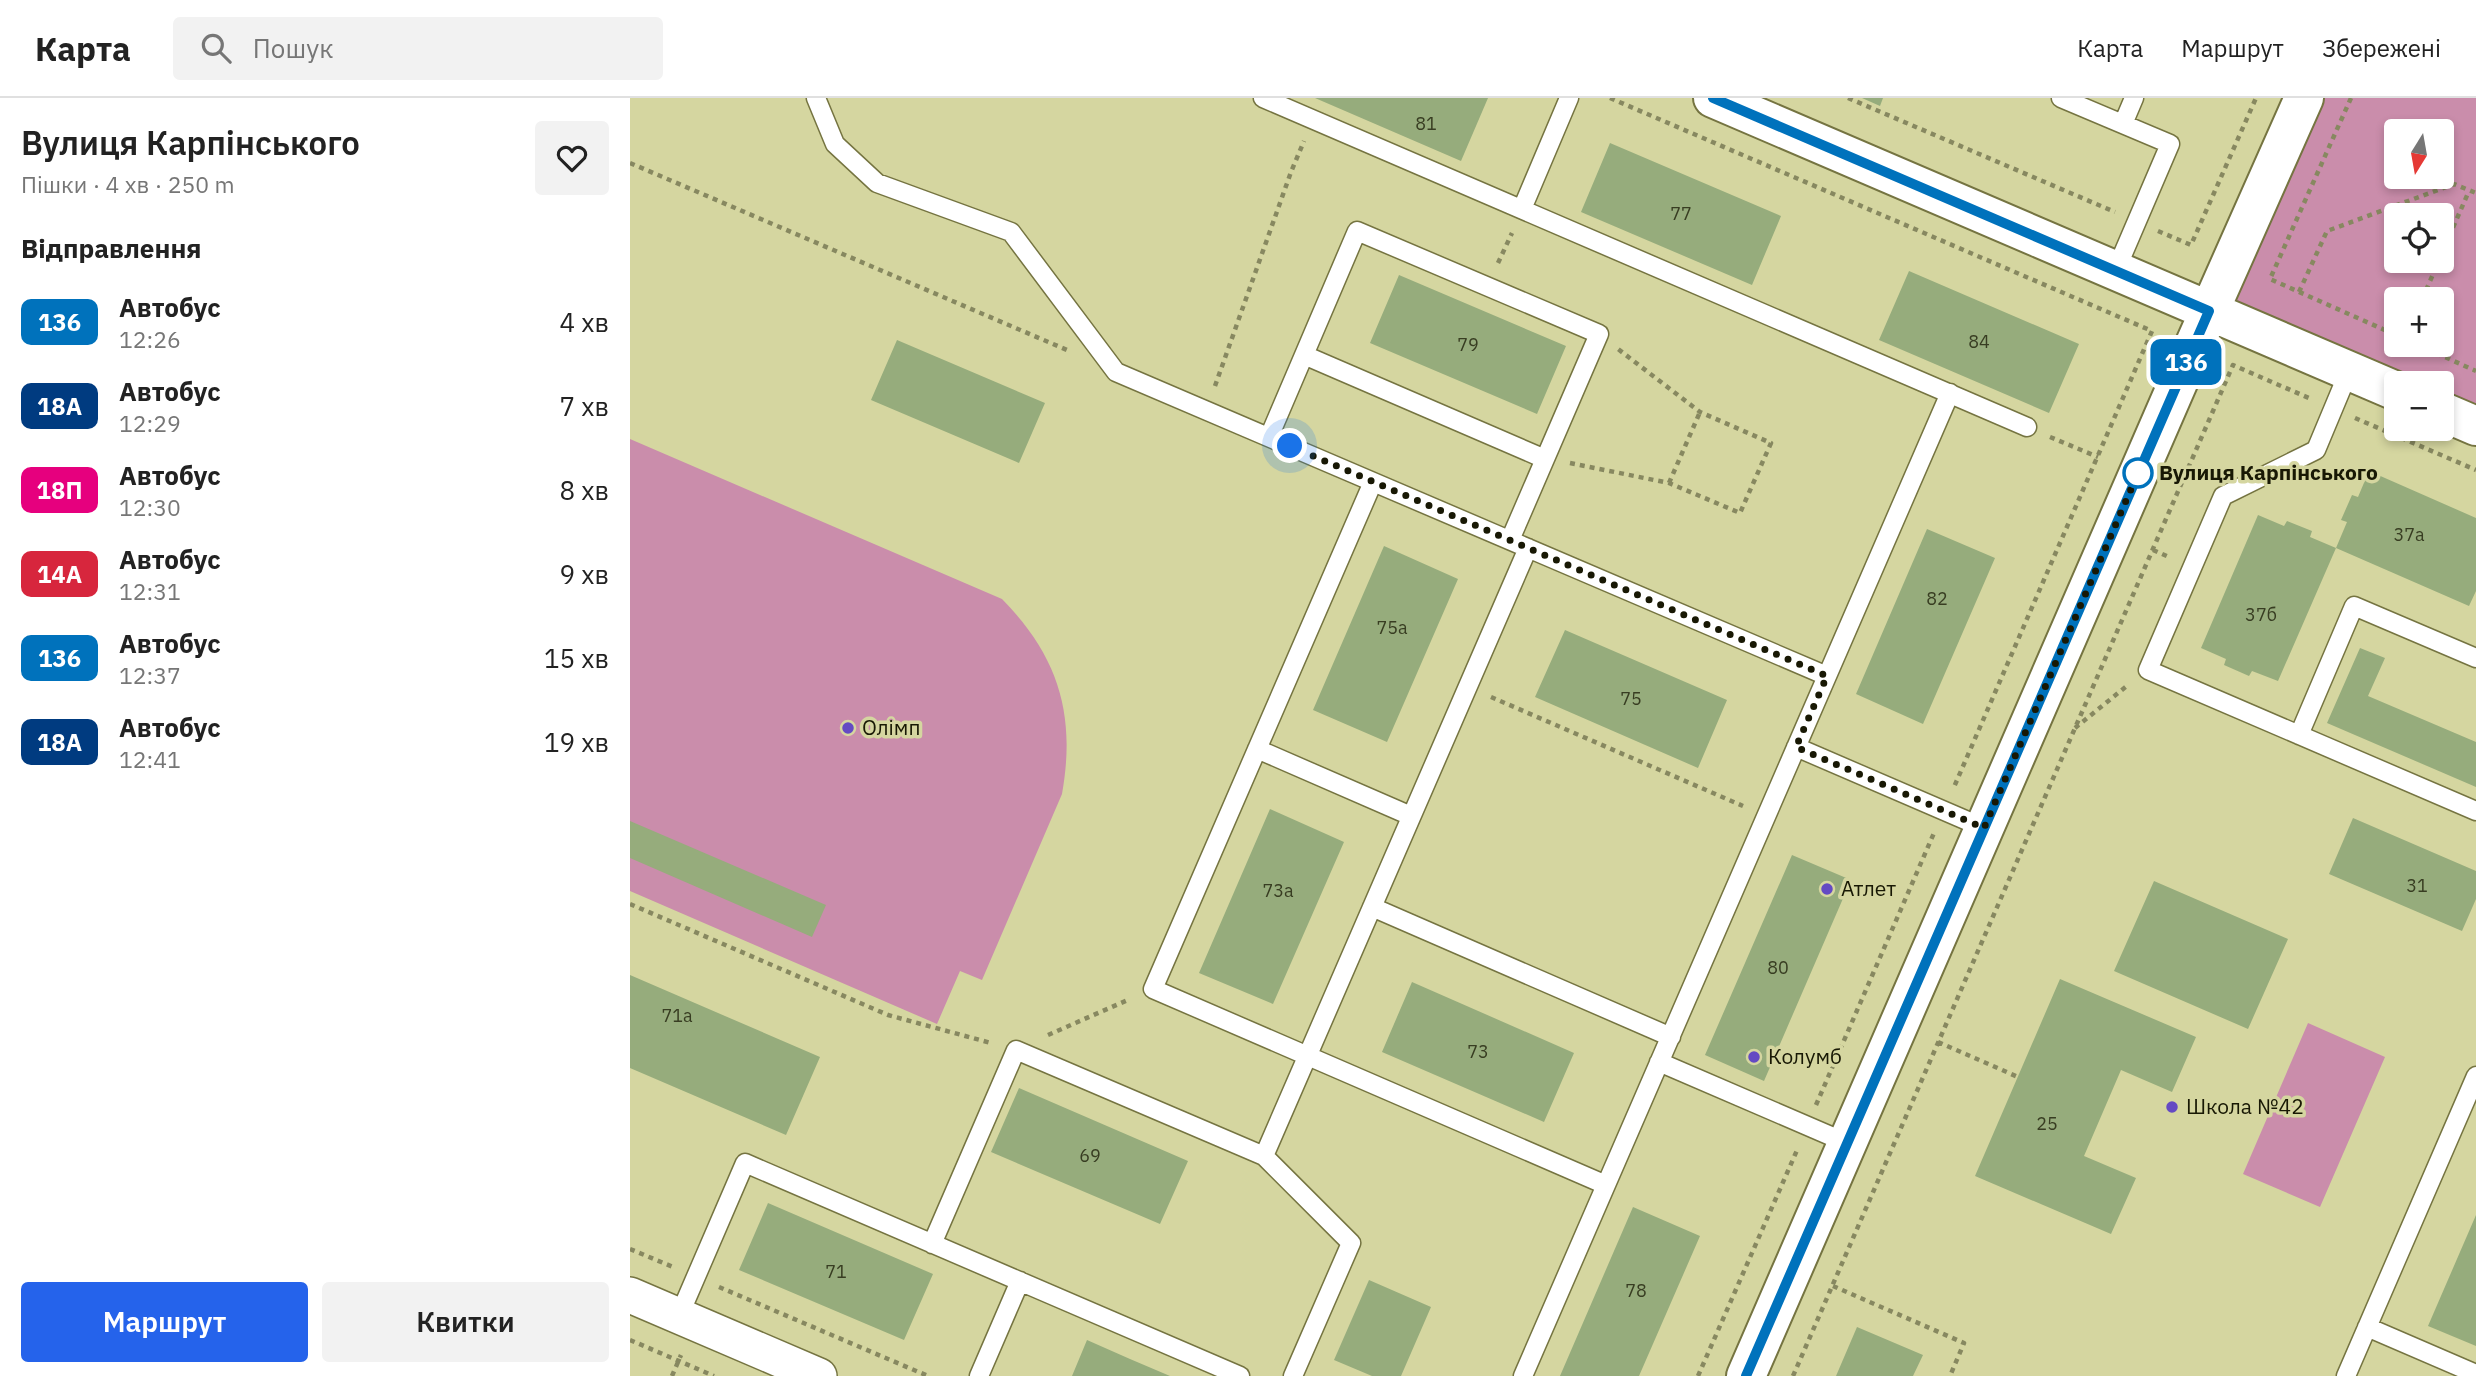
<!DOCTYPE html>
<html lang="uk">
<head>
<meta charset="utf-8">
<style>
	:root { --surface:#fff; --page:#f2f2f2; --text:#222; --muted:#767676; --line:#e0e0e0; --accent:#2563eb }
	body { margin:0; font-family:"IBM Plex Sans",sans-serif; background:var(--page); color:var(--text); height:100vh; display:flex; flex-direction:column; font-size:26px; white-space:nowrap }
	* { box-sizing:border-box; margin:0 }
	p { font-size:23px; color:var(--muted) }
	.icon { flex:none; width:38px; height:38px; fill:none; stroke:currentColor; stroke-width:2; stroke-linecap:round; stroke-linejoin:round }
	.map { position:relative; flex:1; overflow:hidden }
	.sheet { display:flex; flex-direction:column; background:var(--surface); width:630px }
	.sheet>* { flex:none }
	.badge { padding:0 14px; border-radius:10px; font-size:24px; line-height:46px }
	.needle { width:46px; rotate:191deg }
	.controls { position:absolute; left:1754px; top:21px; display:grid; gap:14px }
	.controls a { display:grid; place-items:center; width:70px; height:70px; border-radius:7px; background:var(--surface); box-shadow:0 4px 10px #0003; font-size:35px }
	.you { position:absolute; width:35px; height:35px; margin:-18px; border:5px solid #fff; border-radius:50%; background:#1a73e8; box-shadow:0 0 0 10px #1a73e833 }
	.map>.badge { position:absolute; translate:-50% -50%; box-shadow:0 0 0 4px #fff }
	h2 { padding:0 21px; font-size:26px; line-height:63px }
	.round { display:grid; place-items:center; flex:none; width:74px; height:74px; border-radius:7px; background:var(--page) }
	.summary { display:flex; align-items:center; justify-content:space-between; height:119px; padding:0 21px }
	h1 { font-size:33px; font-weight:600; line-height:52px }
	.primary-button { display:flex; gap:14px; margin-top:auto; padding:14px 21px }
	.primary-button a { flex:1; height:80px; border-radius:7px; background:var(--accent); color:#fff; font-size:28px; font-weight:600; line-height:80px; text-align:center }
	.primary-button a+a { background:var(--page); color:var(--text) }
	ul { padding:0; list-style:none }
	li { display:flex; align-items:center; gap:21px; height:84px; padding:0 21px }
	li div { flex:1 }
	li b { display:block; font-size:26px }
	li em { font-style:normal }
	li .badge { min-width:77px; font-weight:700; text-align:center }
	header { display:flex; align-items:center; gap:42px; box-sizing:border-box; height:98px; padding:0 35px; background:var(--surface); border-bottom:2px solid var(--line) }
	header strong { font-size:33px }
	nav { display:flex; gap:38px; margin-inline-start:auto; font-size:24px }
	.search { width:490px; height:63px; background:var(--page); display:flex; align-items:center; gap:18px; box-sizing:border-box; padding:0 24px; border-radius:7px; color:var(--muted); font-size:26px }
	main { display:flex; flex:1; min-height:0 }
	.map>svg:first-child { display:block }
	.green { fill:#ca8dab; fill-rule:evenodd }
	.building { fill:#96ac7c }
	.lines { fill:none; stroke-linecap:round; stroke-linejoin:round }
	.service-casing { stroke:#757441; stroke-width:21 }
	.minor-casing { stroke:#757441; stroke-width:38 }
	.tertiary-casing { stroke:#757441; stroke-width:42 }
	.path { stroke:#878860; stroke-width:4.5; stroke-dasharray:5 5; stroke-linecap:butt }
	.service { stroke:#fff; stroke-width:18 }
	.minor { stroke:#fff; stroke-width:35 }
	.tertiary { stroke:#fff; stroke-width:38 }
	.line-casing { stroke:#fff; stroke-width:16 }
	.line { stroke:#0072bc; stroke-width:10 }
	.walk { stroke:#181804; stroke-width:7; stroke-dasharray:0 12.6 }
	.stop-dot { fill:#fff; stroke:#0072bc; stroke-width:3.5 }
	.poi-dot { fill:#644ac3; stroke:#d5d6a0; stroke-width:2.5 }
	.labels { text-anchor:middle; stroke-width:7; stroke-linejoin:round; paint-order:stroke }
	.number-label { font-size:18px; fill:#383d22 }
	.stop-label { font-size:21px; font-weight:bold; fill:#181804; stroke:#d5d6a0; text-anchor:start }
	.poi-label { font-size:21px; fill:#181804; stroke:#d5d6a0; text-anchor:start }
</style>
</head>
<body>
<header>
<strong>Карта</strong>
<div class="search"><svg class="icon" aria-label="search" viewBox="0 0 24 24"><circle cx="10" cy="10" r="6"/><path d="M15 15l6 6"/></svg>Пошук</div>
<nav><a>Карта</a><a>Маршрут</a><a>Збережені</a></nav>
</header>
<main>
<section class="sheet">
<div class="summary"><div><h1>Вулиця Карпінського</h1><p>Пішки · 4 хв · 250 m</p></div><a class="round"><svg class="icon" aria-label="heart" viewBox="0 0 24 24"><path d="M12 20l-8-8c-3-5 5-10 8-4 3-6 11-1 8 4z"/></svg></a></div>
<h2>Відправлення</h2>
<ul>
<li><span class="badge" style="background:#0072bc;color:#fff">136</span><div><b>Автобус</b><p>12:26</p></div><em>4 хв</em></li>
<li><span class="badge" style="background:#003b80;color:#fff">18А</span><div><b>Автобус</b><p>12:29</p></div><em>7 хв</em></li>
<li><span class="badge" style="background:#e6007e;color:#fff">18П</span><div><b>Автобус</b><p>12:30</p></div><em>8 хв</em></li>
<li><span class="badge" style="background:#d7263d;color:#fff">14А</span><div><b>Автобус</b><p>12:31</p></div><em>9 хв</em></li>
<li><span class="badge" style="background:#0072bc;color:#fff">136</span><div><b>Автобус</b><p>12:37</p></div><em>15 хв</em></li>
<li><span class="badge" style="background:#003b80;color:#fff">18А</span><div><b>Автобус</b><p>12:41</p></div><em>19 хв</em></li>
</ul>
<div class="primary-button"><a>Маршрут</a><a>Квитки</a></div>
</section>
<div class="map">
<svg width="1846" height="1278" viewBox="0 0 1846 1278">
	<rect width="100%" height="100%" fill="#d5d6a0"/>
	<path class="green" d="M1674 0H1846V328L1811 313V285H1766L1579 213ZM1766 33H1811V79H1766ZM1766 117H1811V163H1766ZM1766 201H1811V247H1766Z
		M0 341 372 501C429 559 446 617 432 696L352 882 330 873 307 926 0 793Z
		M1678 925 1755 959 1690 1109 1613 1076Z"/>
	<path class="building" d="M685 0H858L831 63Z
		M1232 0H1253L1250 8Z
		M980 45 1151 118 1122 187 951 114Z
		M1279 173 1449 246 1419 315 1249 242Z
		M769 177 936 248 907 316 740 245Z
		M267 242 415 305 389 365 241 302Z
		M1739 373 1846 420V493L1839 508 1706 450 1717 424 1711 422 1722 397 1728 399Z
		M1628 417 1654 428 1657 423 1682 433 1680 439 1706 450 1648 583 1622 573 1619 578 1594 567 1596 561 1571 550Z
		M1297 431 1365 460 1293 626 1226 596Z
		M754 448 828 481 757 644 683 612Z
		M935 532 1097 602 1068 670 905 599Z
		M1730 550 1755 560 1738 598 1846 644V689L1697 625Z
		M640 711 714 744 643 906 569 875Z
		M1723 720 1846 773V801L1832 833 1699 776Z
		M0 723 196 807 182 839 0 760Z
		M1162 757 1221 782 1134 983 1075 957Z
		M1524 783 1658 841 1618 931 1484 873Z
		M0 877 190 959 156 1037 0 970Z
		M1430 881 1566 939 1542 994 1491 972 1454 1058 1506 1080 1481 1136 1345 1078Z
		M782 884 944 955 914 1024 752 954Z
		M389 990 558 1063 530 1126 361 1054Z
		M138 1105 303 1176 274 1242 109 1172Z
		M1003 1109 1070 1138 1009 1278H930Z
		M1846 1117V1248L1798 1228Z
		M739 1182 801 1209 771 1278H742L704 1262Z
		M1227 1229 1293 1257 1283 1278H1206Z
		M457 1242 500 1261 540 1278H442Z"/>
	<g class="lines">
		<defs>
			<path id="service" d="M186 0 205 46 247 85 381 134 486 274 1197 578
				M633 0 1397 329
				M1431 0 1540 46 1486 172
				M1493 26 1504 0
				M892 111 939 0
				M674 257 915 361
				M1719 273 1686 352 1593 398 1518 572 1846 713
				M639 339 727 133 969 236 880 442
				M743 384 523 891 976 1087
				M1669 637 1724 508 1846 560
				M1166 649 1354 730
				M627 651 781 718
				M742 809 1041 939
				M1029 964 1217 1045
				M634 1058 898 450
				M302 1146 386 952 634 1058 721 1145 663 1278
				M49 1218 115 1065 610 1278
				M1737 1229 1846 1276
				M349 1278 390 1183
				M893 1278 1320 295
				M1716 1278 1846 978"/>
			<path id="minor" d="M0 1197 189 1278"/>
			<path id="tertiary" d="M1083 0 1766 293
				M1811 313 1846 328
				M1116 1278 1563 250 1674 0"/>
		</defs>
		<use href="#service" class="service-casing"/>
		<use href="#minor" class="minor-casing"/>
		<use href="#tertiary" class="tertiary-casing"/>
		<path class="path" d="M980 0 1522 233 1324 689
			M1218 0 1485 114
			M1721 0 1640 181 1766 237
			M0 65 437 252
			M1528 133 1561 147 1626 0
			M1811 157 1839 93
			M868 165 882 135
			M1669 194 1697 133 1824 86 1846 95
			M1792 201 1809 163
			M1788 247 1846 273
			M585 288 661 74 674 43
			M1725 320 1846 372
			M1420 339 1468 359
			M940 365 1039 385 1110 415 1141 345 1070 314 988 251
			M1039 385 1070 314
			M1523 452 1539 459
			M861 599 1113 708
			M1445 630 1498 587
			M0 806 258 917 361 945
			M418 937 500 901
			M1308 944 1388 979
			M1186 1007 1304 735
			M0 1151 43 1169
			M1203 1188 1334 1245 1320 1278
			M89 1189 298 1278
			M0 1242 84 1278
			M42 1278 51 1257
			M1068 1278 1168 1050
			M1163 1278 1603 267 1681 301"/>
		<use href="#service" class="service"/>
		<use href="#minor" class="minor"/>
		<use href="#tertiary" class="tertiary"/>
	</g>
	<g class="lines">
		<defs>
			<path id="line" d="M1083 0 1579 213 1116 1278"/>
		</defs>
		<use href="#line" class="line-casing"/>
		<use href="#line" class="line"/>
		<path class="walk" d="M660 348 1197 578 1166 649 1354 730 1508 375"/>
	</g>
	<circle class="stop-dot" cx="1508" cy="375" r="14"/>
	<g class="poi-dot">
		<circle cx="218" cy="630" r="7"/>
		<circle cx="1197" cy="791" r="7"/>
		<circle cx="1124" cy="959" r="7"/>
		<circle cx="1542" cy="1009" r="7"/>
	</g>
	<g class="labels">
		<g class="number-label">
			<text x="796" y="32">81</text>
			<text x="1051" y="122">77</text>
			<text x="1349" y="250">84</text>
			<text x="838" y="253">79</text>
			<text x="1779" y="443">37а</text>
			<text x="1307" y="507">82</text>
			<text x="1631" y="523">37б</text>
			<text x="762" y="536">75а</text>
			<text x="1001" y="607">75</text>
			<text x="1787" y="794">31</text>
			<text x="648" y="799">73а</text>
			<text x="1148" y="876">80</text>
			<text x="47" y="924">71а</text>
			<text x="848" y="960">73</text>
			<text x="1417" y="1032">25</text>
			<text x="460" y="1064">69</text>
			<text x="206" y="1180">71</text>
			<text x="1006" y="1199">78</text>
		</g>
		<g class="stop-label">
			<text x="1529" y="382">Вулиця Карпінського</text>
		</g>
		<g class="poi-label">
			<text x="232" y="637">Олімп</text>
			<text x="1211" y="798">Атлет</text>
			<text x="1138" y="966">Колумб</text>
			<text x="1556" y="1016">Школа №42</text>
		</g>
	</g>
</svg>
<div class="controls">
<a><svg class="needle" viewBox="-14 -14 28 28"><path d="M0-13l5 13h-10z" fill="#e53935"/><path d="M0 13l5-13h-10z" fill="#767676"/></svg></a>
<a><svg class="icon" aria-label="locate" viewBox="0 0 24 24"><circle cx="12" cy="12" r="6"/><path d="M12 2v4M12 18v4M2 12h4M18 12h4"/></svg></a>
<a>+</a>
<a>−</a>
</div>
<div class="you" style="left:660px;top:348px"></div>
<b class="badge" style="left:1556px;top:264px;background:#0072bc;color:#fff">136</b>
</div>
</main>
</body>
</html>
